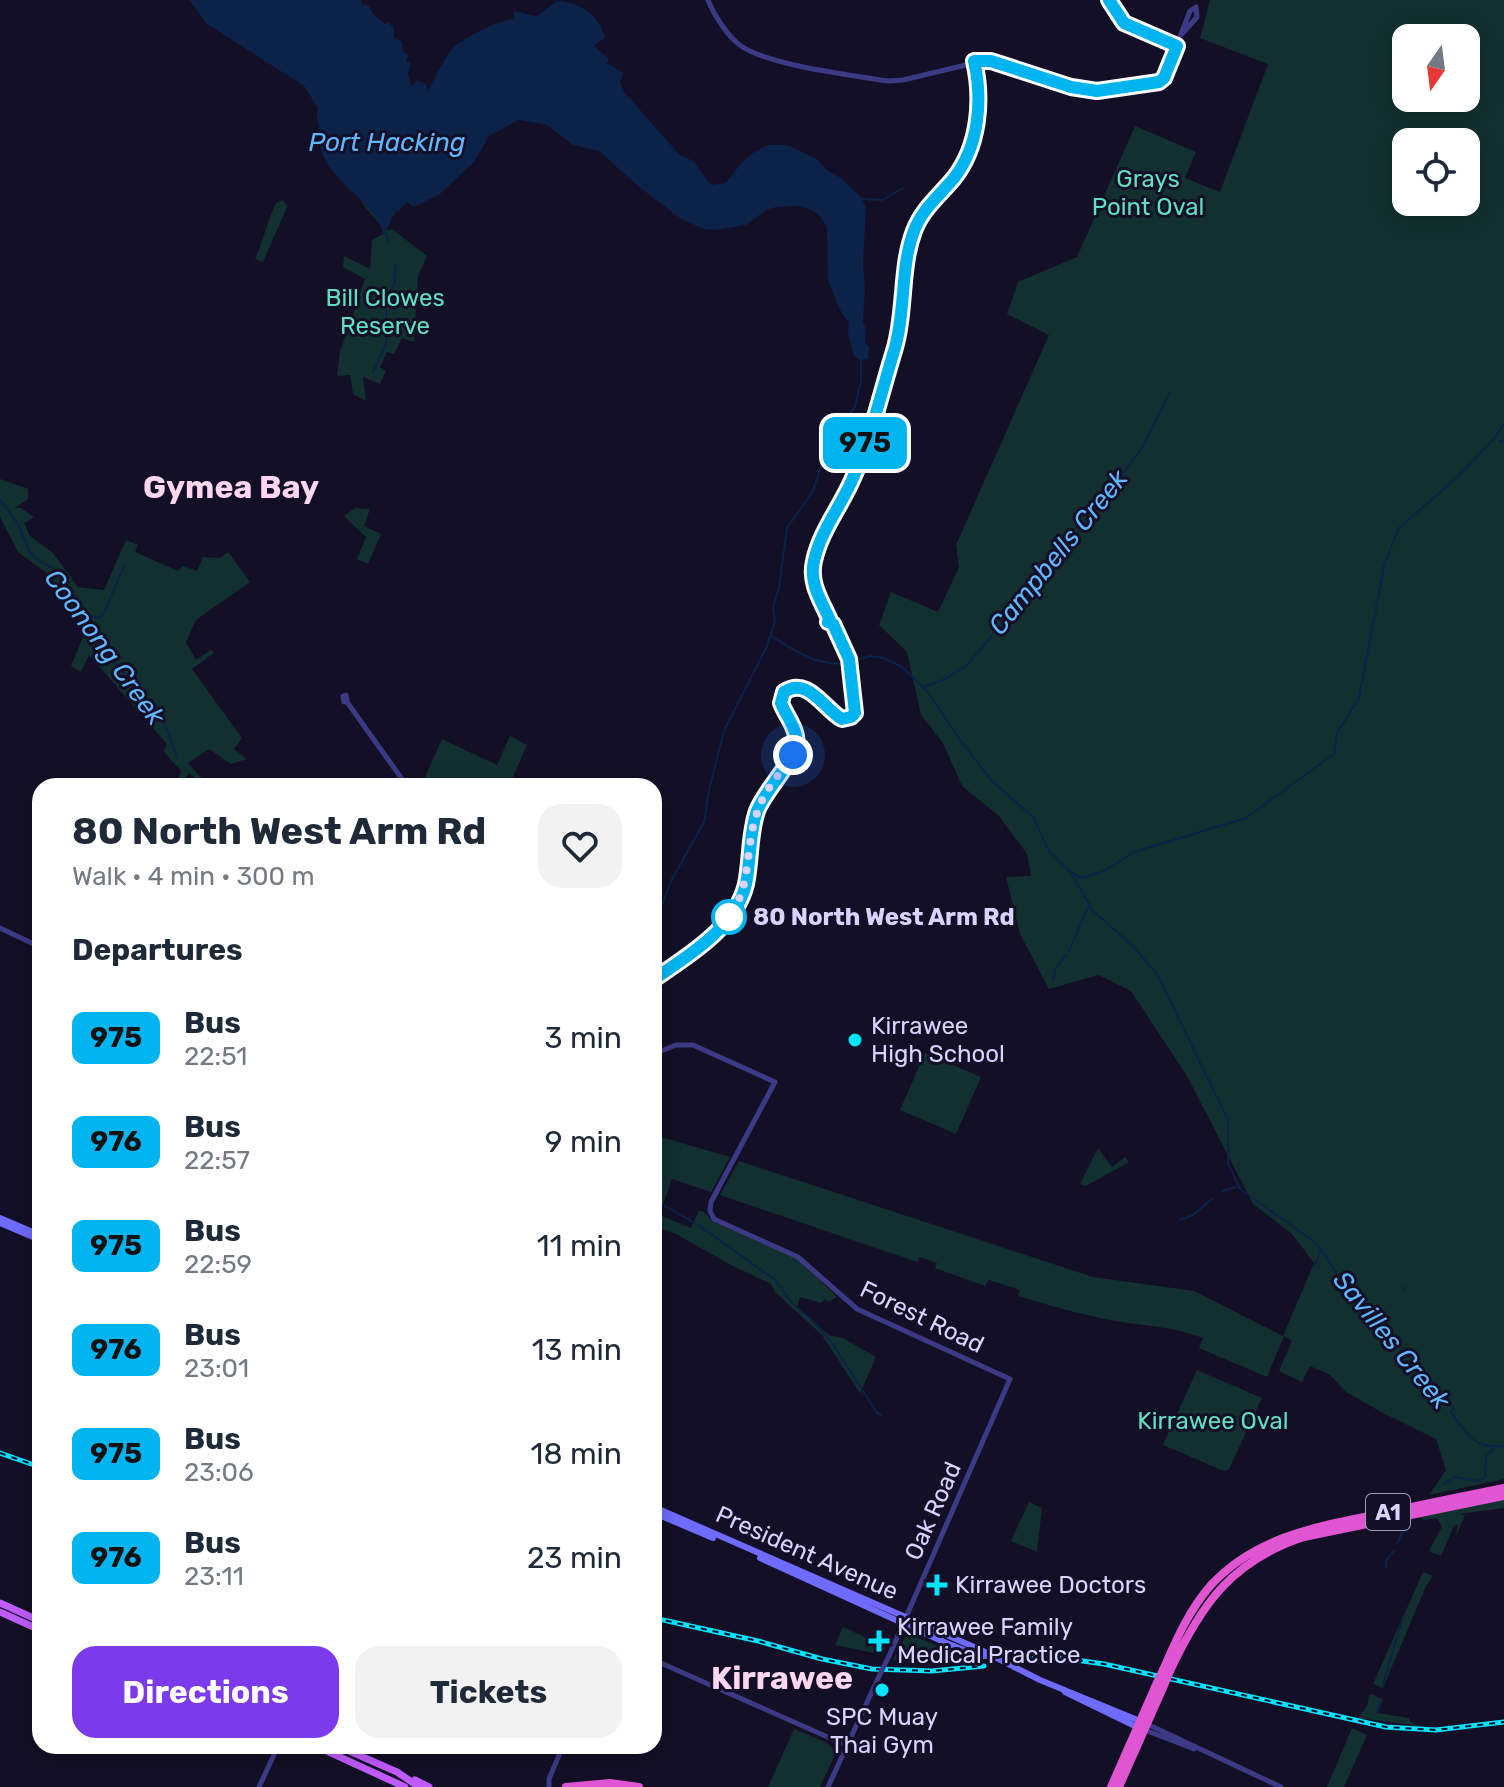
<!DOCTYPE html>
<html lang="en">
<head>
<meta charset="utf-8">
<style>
	:root { --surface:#fff; --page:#f2f2f3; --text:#1f2937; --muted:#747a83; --accent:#7c3aed }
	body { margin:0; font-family:Rubik,sans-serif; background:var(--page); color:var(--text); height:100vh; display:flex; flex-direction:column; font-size:30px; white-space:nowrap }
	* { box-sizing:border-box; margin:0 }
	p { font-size:26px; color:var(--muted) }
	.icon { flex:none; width:44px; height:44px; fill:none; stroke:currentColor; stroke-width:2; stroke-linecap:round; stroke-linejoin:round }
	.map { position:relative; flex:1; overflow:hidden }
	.drawer { position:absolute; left:32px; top:778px; width:630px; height:976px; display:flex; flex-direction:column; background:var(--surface); border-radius:24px; box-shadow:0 4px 20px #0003 }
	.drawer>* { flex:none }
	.badge { padding:0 16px; border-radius:12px; font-size:28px; line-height:52px }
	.needle { width:52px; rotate:194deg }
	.tools { position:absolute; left:1392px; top:24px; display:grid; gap:16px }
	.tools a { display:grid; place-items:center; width:88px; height:88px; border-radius:16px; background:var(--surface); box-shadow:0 4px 20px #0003; font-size:40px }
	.you { position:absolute; width:40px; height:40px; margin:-20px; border:6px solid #fff; border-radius:50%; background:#1a73e8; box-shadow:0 0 0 12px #1a73e833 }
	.map>.badge { position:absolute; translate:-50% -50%; box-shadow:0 0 0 4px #fff }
	h2 { padding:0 40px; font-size:30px; line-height:72px }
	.round { display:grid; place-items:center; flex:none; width:84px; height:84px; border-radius:24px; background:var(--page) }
	.headline { display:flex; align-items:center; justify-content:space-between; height:136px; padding:0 40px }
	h1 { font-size:38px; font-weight:700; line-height:60px }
	.action { display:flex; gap:16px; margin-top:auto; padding:16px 40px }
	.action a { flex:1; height:92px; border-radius:24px; background:var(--accent); color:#fff; font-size:32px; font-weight:700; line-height:92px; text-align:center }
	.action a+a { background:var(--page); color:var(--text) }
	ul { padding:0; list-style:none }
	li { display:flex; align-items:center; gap:24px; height:104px; padding:0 40px }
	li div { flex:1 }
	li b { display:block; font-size:30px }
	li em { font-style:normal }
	li .badge { min-width:88px; font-weight:700; text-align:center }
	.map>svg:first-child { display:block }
	.green { fill:#12302f; fill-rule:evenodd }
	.water { fill:#0c2248 }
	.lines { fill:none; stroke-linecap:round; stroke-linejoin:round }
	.stream { stroke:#0c2248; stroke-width:2 }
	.tertiary { stroke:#3d3a85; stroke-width:5 }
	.secondary { stroke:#6f6bff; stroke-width:6 }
	.primary { stroke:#c25bff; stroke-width:7 }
	.trunk { stroke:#e055d1; stroke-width:8 }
	.rail-casing { stroke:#00e5ff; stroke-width:5 }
	.rail { stroke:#130f26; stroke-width:2; stroke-dasharray:6; stroke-linecap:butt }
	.tertiary-bridge { stroke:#3d3a85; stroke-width:5 }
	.trunk-bridge { stroke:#e055d1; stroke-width:8 }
	.line-casing { stroke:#fff; stroke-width:18 }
	.line { stroke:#00b5ef; stroke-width:12 }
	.walk { stroke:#d9d4ff; stroke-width:8; stroke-dasharray:0 14.4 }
	.stop-dot { fill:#fff; stroke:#00b5ef; stroke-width:4 }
	.poi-dot { fill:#00e5ff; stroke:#130f26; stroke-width:3 }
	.labels { text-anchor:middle; stroke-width:6; stroke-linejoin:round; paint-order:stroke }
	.shield { fill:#130f26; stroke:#9e99be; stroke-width:2 }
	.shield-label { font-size:22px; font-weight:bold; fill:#d9d4ff }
	.park-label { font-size:24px; fill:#5fe0c0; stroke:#130f26 }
	.stop-label { font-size:24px; font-weight:bold; fill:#d9d4ff; stroke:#130f26; text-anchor:start }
	.poi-label { font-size:24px; fill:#d9d4ff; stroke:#130f26; text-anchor:start }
	.street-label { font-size:24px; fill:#d9d4ff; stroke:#130f26 }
	.water-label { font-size:26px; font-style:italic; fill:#62b6ff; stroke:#130f26 }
	.district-label { font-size:32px; font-weight:bold; fill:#ffd6f0; stroke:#130f26 }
</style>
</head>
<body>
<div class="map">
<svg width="1504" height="1787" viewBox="0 0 1504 1787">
	<rect width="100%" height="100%" fill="#130f26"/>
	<path class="green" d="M1210 0H1504V1479L1429 1495 1446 1470 1436 1439 1381 1412 1346 1392 1330 1375 1310 1366 1302 1382 1279 1371 1292 1341 1284 1336 1267 1377 1199 1348 1203 1338C1172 1326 1142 1326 1110 1320 1079 1314 1048 1305 1018 1296L1020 1290 989 1280 985 1286 935 1268 937 1263 920 1257 917 1262 720 1195 739 1161 1093 1277 1194 1291 1283 1336 1314 1263 1292 1234 1253 1204 1187 1076 1131 991 1099 975 1049 989 1020 934 1006 877 1031 876 1027 854 999 816 962 786 943 743 921 715 907 652 879 625 891 592 938 612 959 567 956 545 1049 335 1007 314 1018 282 1077 257 1135 126 1196 152 1185 178 1220 192 1268 64 1200 38ZM1406 38H1466V98H1406ZM1406 142H1466V202H1406Z
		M283 200 287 207 263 262 255 259C264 239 267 222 276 203Z
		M361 202H407L397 212 395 211 394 216 391 215 387 231 392 229 427 256 418 276 414 342 402 338 394 354 387 352 380 367 386 371 380 384 363 377 366 401 353 394 350 375 337 376 340 352 365 279 343 267 344 256 370 269 372 240 383 234 382 227Z
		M0 479 28 489V499L15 508H21L34 517 24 523 30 536 53 553 78 587 104 590 126 540 138 545 135 552 178 571 183 566 197 571 203 557 220 558 228 552 250 582 196 620 186 642 196 660 211 650 214 653 192 669 242 738 234 749 247 759 231 764 209 749 188 763 209 786H204L189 773 180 786H176L181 771 164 752 167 744 89 655 81 672 71 666 86 630 75 612 69 607 68 599 48 574 18 552 0 517Z
		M355 508 370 509 364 526 381 534 368 564 357 559 366 537 344 516Z
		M510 736 527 745 509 786H421L442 739 497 765Z
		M925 1053 981 1077 956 1134 900 1110Z
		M654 1135 730 1157 711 1192 672 1179 659 1215 691 1228 699 1211H703L713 1221 798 1258 837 1297 829 1302 825 1299 821 1303 800 1297 797 1307 829 1335 843 1338 876 1357 860 1393 822 1335 775 1292 771 1284 729 1264 676 1234 654 1226Z
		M1098 1148 1112 1167 1125 1157 1129 1162 1086 1186 1080 1184Z
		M1197 1370 1262 1398 1229 1469 1224 1471 1163 1445Z
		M1504 1499V1508L1459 1514 1465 1515 1456 1536 1458 1524 1454 1526 1441 1556 1429 1551 1442 1527 1437 1518 1424 1520 1418 1517Z
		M1029 1502 1042 1508 1037 1552 1011 1541Z
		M1423 1572 1433 1576 1426 1586 1383 1688 1373 1684Z
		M843 1627 886 1647 884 1655 835 1645Z
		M907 1633 969 1659 923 1664 893 1660Z
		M1372 1694 1383 1700 1378 1713 1409 1718 1410 1722 1422 1726 1358 1718 1367 1706 1369 1695Z
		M1352 1728 1367 1735 1344 1787H1327Z
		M794 1729 825 1742 835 1750 834 1757 820 1787H768Z"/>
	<path class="water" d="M189 0H362L361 4 369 6 373 14 385 24 388 22 394 28V37L402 42 403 51 408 55 406 61 411 63 408 73 411 85 413 86 417 80 426 84 428 92C431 84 447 54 453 48 463 38 500 19 514 19V11L537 16 557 1C580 2 599 14 605 38L594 46 609 59 607 63 623 73 620 83 625 93 679 154 693 161 711 185 726 183 742 162 753 153 768 145H788L817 159 827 170 841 178 860 196 866 207 863 264 865 288 863 322 866 329 865 342 869 347 868 359 861 360 854 356 848 335 849 323 839 308 828 280 827 227 820 216 810 209 797 206 776 207 766 210 746 225 715 230 703 229 680 218 639 187 599 151 573 145 547 125 519 120 489 136 474 162 440 194 414 207 407 202 397 212 395 211 384 235C375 201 332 185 321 150 319 144 321 138 320 132 319 122 315 118 318 108L304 86 207 24Z"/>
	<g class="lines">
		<path class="stream" d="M860 199 882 200 903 188
			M385 232 389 242
			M373 373 386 344V307L394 284 396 264
			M1499 441 1504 442
			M0 499 18 524 30 552 38 560 55 569 68 593 72 592 89 616 99 643 162 718 178 759
			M89 616 97 618 103 615 125 564
			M771 636C794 650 818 667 846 663
			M852 662 870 656 884 658 902 667 927 691 960 740 992 781 1033 817 1050 853 1070 871 1093 911 1130 943 1157 974 1228 1120V1163L1240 1189 1316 1243 1321 1250 1314 1267
			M922 687 943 680 966 666 1014 610 1074 537 1142 448 1170 393
			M1072 873 1082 878 1104 871 1134 852 1246 818 1334 754 1337 733 1359 698 1384 566 1398 529 1454 480 1492 441 1504 424
			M654 925 671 881 704 822 709 790 724 731 767 646 775 621 773 607 779 587 787 528 813 491 824 457 855 406 861 381V359
			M1069 951 1089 905
			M1053 981 1056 967 1067 955
			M1222 1191 1236 1187
			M654 1200 695 1223
			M1180 1220 1193 1215 1213 1198
			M698 1225 774 1279 794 1305 815 1323 834 1346 877 1413 881 1415
			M1322 1251 1357 1304 1415 1362 1454 1408 1451 1412C1466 1434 1476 1450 1504 1446
			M1403 1290 1405 1287
			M1444 1484 1454 1477 1479 1481 1485 1477 1486 1456 1494 1449
			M1397 1543 1406 1525
			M1386 1568V1561L1394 1551
			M1383 1685 1403 1616
			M1377 1713 1381 1699"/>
		<path class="tertiary" d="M708 0C714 15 728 37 741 46 771 66 850 75 888 81L903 80 987 60 1084 90 1147 85 1155 84 1164 78 1190 11 1196 7 1197 17 1182 34
			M832 617 835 622 831 624 828 620Z
			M829 618 813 583V561L818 546 856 472 896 347 903 315 913 232 924 212 958 173 971 147 978 116V79L974 61
			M346 695 347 701 344 702 343 696Z
			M347 702 407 786
			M0 928 40 947
			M654 979C690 955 739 925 747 878 751 852 750 825 762 800 770 781 795 764 797 743 798 724 774 711 784 692 808 676 824 709 842 719L851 717 855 713 849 659 833 624
			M654 1054 676 1045H693L775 1082 711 1202 710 1211 714 1219 798 1257 857 1309 1010 1379 889 1656
			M654 1660 848 1746
			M1147 1724 1281 1787
			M1145 1730 1194 1749
			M259 1787 278 1746
			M549 1787V1779L563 1746
			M828 1787 881 1672"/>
		<path class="secondary" d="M0 1218 40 1235
			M0 1223 40 1240
			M654 1507 981 1650 1040 1680 1140 1721
			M654 1513 713 1538
			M760 1558 944 1642 979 1656H987
			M1065 1692 1137 1727"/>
		<path class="primary" d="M0 1603 40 1621
			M0 1612 40 1630
			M316 1746 405 1787
			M338 1746 397 1772 419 1787
			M415 1780 429 1787"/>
		<path class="trunk" d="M1163 1670C1176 1640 1189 1610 1211 1585 1257 1535 1321 1526 1384 1513 1424 1504 1464 1496 1504 1488
			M1170 1671C1201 1605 1231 1561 1304 1537L1504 1496
			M566 1787 610 1783 639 1787
			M1111 1787 1155 1687
			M1119 1787 1163 1688"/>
		<defs>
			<path id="rail" d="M0 1453 40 1467
				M654 1618 758 1641 822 1659 872 1669 932 1671 984 1666
				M1017 1659 1062 1658 1104 1664 1386 1727 1436 1730 1504 1722"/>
		</defs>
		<use href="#rail" class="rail-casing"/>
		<use href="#rail" class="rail"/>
		<path class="tertiary-bridge" d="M881 1672 889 1656"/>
		<path class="trunk-bridge" d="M1155 1687 1163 1670
			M1163 1688 1170 1671"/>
	</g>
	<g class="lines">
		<defs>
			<path id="line" d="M654 979C688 956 736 927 746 884 751 860 749 834 757 811 765 789 800 757 796 736 794 724 785 714 781 703L784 692C808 676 824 709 842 719L851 717 855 713 849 659 833 624 828 622 829 618C820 599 809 582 814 561 820 532 841 506 853 478 871 438 881 393 894 351 906 312 900 267 914 231 922 209 940 195 954 178 979 146 983 100 974 61H991L1071 87 1097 91 1159 82 1164 78 1177 46 1124 23 1109 0"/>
		</defs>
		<use href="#line" class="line-casing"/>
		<use href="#line" class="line"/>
		<path class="walk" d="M729 917 727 920C753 887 744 850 757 813 764 790 780 774 793 755"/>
	</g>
	<circle class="stop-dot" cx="729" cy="917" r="16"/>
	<g class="poi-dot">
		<circle cx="855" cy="1040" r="8"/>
		<path d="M933 1573h8v8h8v8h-8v8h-8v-8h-8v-8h8z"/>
		<path d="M875 1629h8v8h8v8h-8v8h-8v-8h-8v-8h8z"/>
		<circle cx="882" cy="1690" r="8"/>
	</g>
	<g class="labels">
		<rect class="shield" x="1366" y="1494" width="44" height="36" rx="6"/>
		<g class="shield-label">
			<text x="1388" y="1520">A1</text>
		</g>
		<g class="park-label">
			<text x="1148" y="187">Grays<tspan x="1148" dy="28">Point Oval</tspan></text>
			<text x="385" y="306">Bill Clowes<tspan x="385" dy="28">Reserve</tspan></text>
			<text x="1213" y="1429">Kirrawee Oval</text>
		</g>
		<g class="stop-label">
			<text x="753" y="925">80 North West Arm Rd</text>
		</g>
		<g class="poi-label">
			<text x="871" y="1034">Kirrawee<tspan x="871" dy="28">High School</tspan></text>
			<text x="955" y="1593">Kirrawee Doctors</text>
			<text x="897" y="1635">Kirrawee Family<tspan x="897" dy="28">Medical Practice</tspan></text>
			<text x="882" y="1725" text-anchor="middle">SPC Muay<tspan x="882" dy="28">Thai Gym</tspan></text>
		</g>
		<g class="street-label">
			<text transform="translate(922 1317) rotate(26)" y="8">Forest Road</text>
			<text transform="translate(933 1511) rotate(-66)" y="8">Oak Road</text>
			<text transform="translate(807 1553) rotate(24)" y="8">President Avenue</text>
		</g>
		<g class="water-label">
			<text x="387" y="151">Port Hacking</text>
			<text transform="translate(1058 552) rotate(-51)" y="9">Campbells Creek</text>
			<text transform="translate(105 647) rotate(54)" y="9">Coonong Creek</text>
			<text transform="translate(1392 1340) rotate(51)" y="9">Savilles Creek</text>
		</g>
		<g class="district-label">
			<text x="231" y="498">Gymea Bay</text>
			<text x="782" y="1689">Kirrawee</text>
		</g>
	</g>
</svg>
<div class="tools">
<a><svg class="needle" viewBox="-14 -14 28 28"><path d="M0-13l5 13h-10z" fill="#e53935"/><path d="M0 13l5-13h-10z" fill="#747a83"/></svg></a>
<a><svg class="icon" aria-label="locate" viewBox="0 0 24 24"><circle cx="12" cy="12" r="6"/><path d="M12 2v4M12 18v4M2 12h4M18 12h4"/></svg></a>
</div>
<div class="you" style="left:793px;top:755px"></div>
<b class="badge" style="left:865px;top:443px;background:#00b5ef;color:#111">975</b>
<section class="drawer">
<div class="headline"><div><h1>80 North West Arm Rd</h1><p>Walk · 4 min · 300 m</p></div><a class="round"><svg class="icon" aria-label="heart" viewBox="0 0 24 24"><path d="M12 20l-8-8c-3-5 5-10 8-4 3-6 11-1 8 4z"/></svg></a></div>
<h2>Departures</h2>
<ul>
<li><span class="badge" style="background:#00b5ef;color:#111">975</span><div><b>Bus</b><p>22:51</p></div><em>3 min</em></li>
<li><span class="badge" style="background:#00b5ef;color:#111">976</span><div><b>Bus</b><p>22:57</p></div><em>9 min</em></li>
<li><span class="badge" style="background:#00b5ef;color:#111">975</span><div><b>Bus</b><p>22:59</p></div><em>11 min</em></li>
<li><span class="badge" style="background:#00b5ef;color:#111">976</span><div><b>Bus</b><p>23:01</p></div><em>13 min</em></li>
<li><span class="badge" style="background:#00b5ef;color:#111">975</span><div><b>Bus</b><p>23:06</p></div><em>18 min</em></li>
<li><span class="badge" style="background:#00b5ef;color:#111">976</span><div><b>Bus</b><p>23:11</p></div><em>23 min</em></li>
</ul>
<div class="action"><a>Directions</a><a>Tickets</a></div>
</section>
</div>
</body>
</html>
